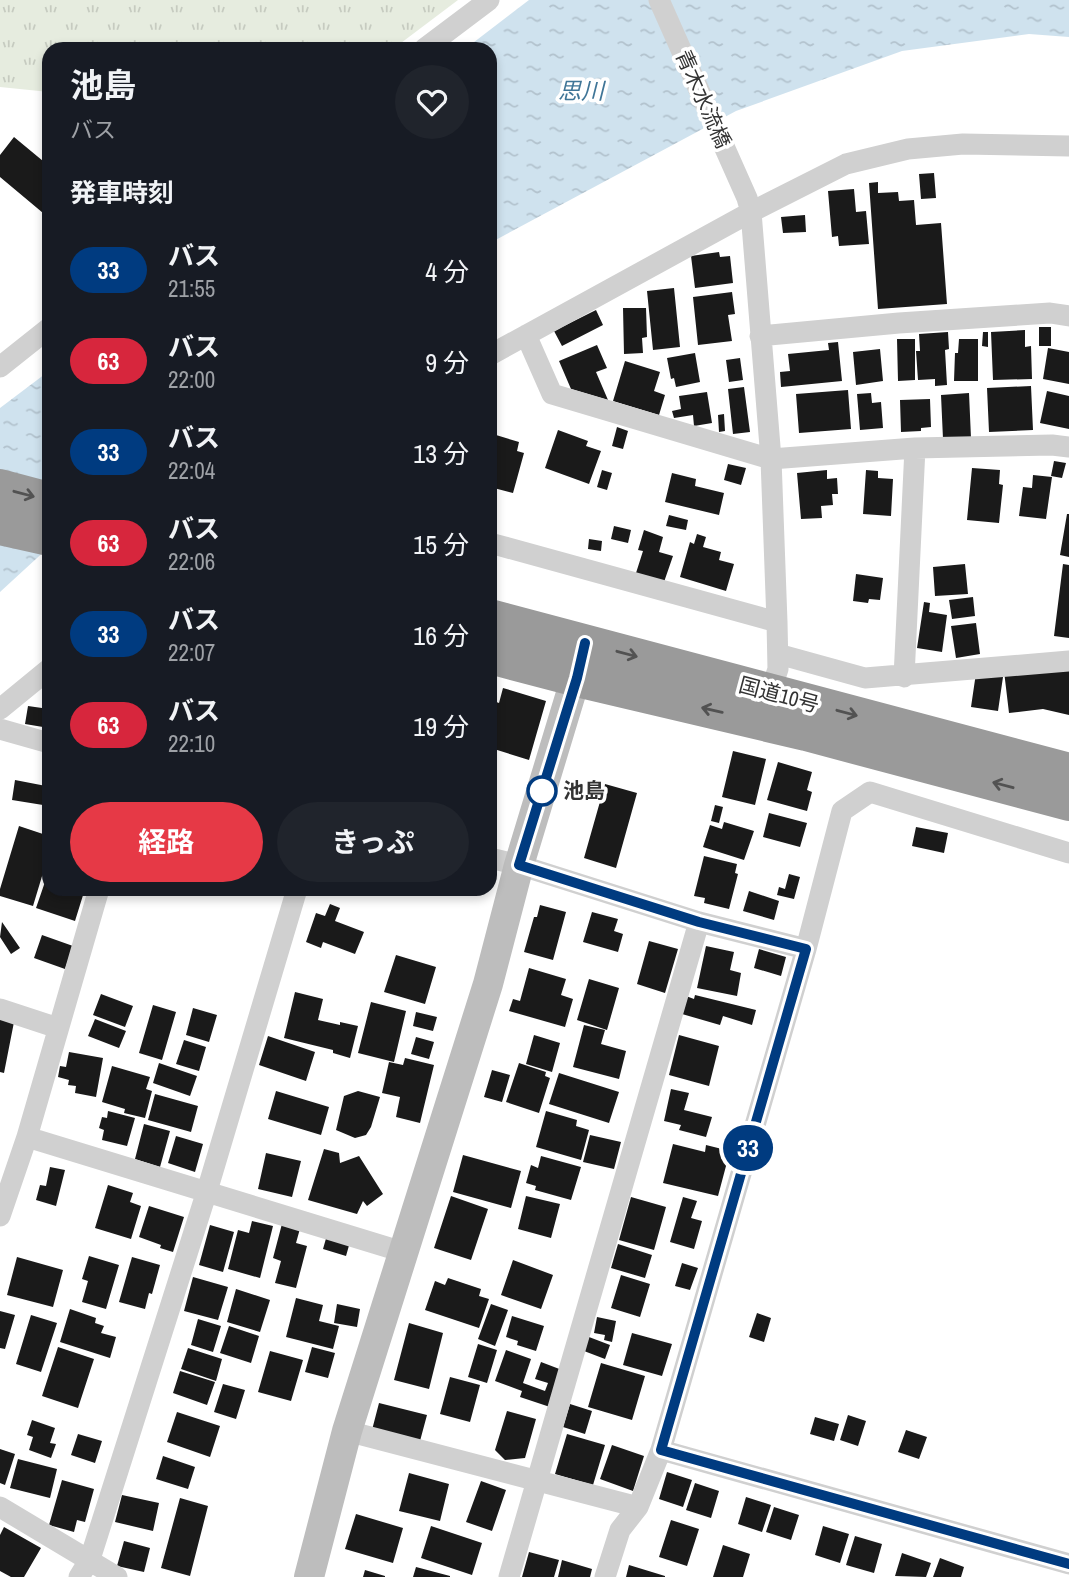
<!DOCTYPE html>
<html lang="ja">
<head>
<meta charset="utf-8">
<style>
	:root { --surface:#171b24; --page:#20242c; --text:#f1f3f6; --muted:#9ea1a6; --accent:#e63946 }
	body { margin:0; font-family:"Archivo Narrow","Noto Sans JP",sans-serif; background:var(--page); color:var(--text); height:100vh; display:flex; flex-direction:column; font-size:26px; white-space:nowrap }
	* { box-sizing:border-box; margin:0 }
	p { font-size:23px; color:var(--muted) }
	.icon { flex:none; width:38px; height:38px; fill:none; stroke:currentColor; stroke-width:2; stroke-linecap:round; stroke-linejoin:round }
	.map { position:relative; flex:1; overflow:hidden }
	.side { position:absolute; left:42px; top:42px; width:455px; height:854px; display:flex; flex-direction:column; background:var(--surface); border-radius:21px; box-shadow:0 4px 10px #0003 }
	.side>* { flex:none }
	.badge { padding:0 14px; border-radius:23px; font-size:24px; line-height:46px }
	.map>.badge { position:absolute; translate:-50% -50%; box-shadow:0 0 0 4px #fff }
	h2 { padding:0 28px; font-size:26px; line-height:63px }
	.round { display:grid; place-items:center; flex:none; width:74px; height:74px; border-radius:37px; background:var(--page) }
	.headline { display:flex; align-items:center; justify-content:space-between; height:119px; padding:0 28px }
	h1 { font-size:33px; font-weight:700; line-height:52px }
	.action { display:flex; gap:14px; margin-top:auto; padding:14px 28px }
	.action a { flex:1; height:80px; border-radius:42px; background:var(--accent); color:#fff; font-size:28px; font-weight:700; line-height:80px; text-align:center }
	.action a+a { background:var(--page); color:var(--text) }
	ul { padding:0; list-style:none }
	li { display:flex; align-items:center; gap:21px; height:91px; padding:0 28px }
	li div { flex:1 }
	li b { display:block; font-size:26px }
	li em { font-style:normal }
	li .badge { min-width:77px; font-weight:700; text-align:center }
	.map>svg:first-child { display:block }
	.park { fill:url(#park-tufts) }
	.water { fill:url(#water-ripples) }
	.building { fill:#1a1a1a }
	.lines { fill:none; stroke-linecap:round; stroke-linejoin:round }
	.street { stroke:#d0d0d0; stroke-width:21 }
	.secondary { stroke:#bdbdbd; stroke-width:30 }
	.highway { stroke:#9a9a9a; stroke-width:38 }
	.oneway { stroke:#525252 }
	.line-casing { stroke:#fff; stroke-width:16 }
	.line { stroke:#003b80; stroke-width:10 }
	.stop-dot { fill:#fff; stroke:#003b80; stroke-width:3.5 }
	.labels { text-anchor:middle; stroke-width:7; stroke-linejoin:round; paint-order:stroke }
	.street-label { font-size:21px; fill:#333; stroke:#fff }
	.stop-label { font-size:21px; font-weight:bold; fill:#333; stroke:#fff; text-anchor:start }
	.water-label { font-size:23px; font-style:italic; fill:#3f7597; stroke:#fff }
</style>
</head>
<body>
<div class="map">
<svg width="1069" height="1577" viewBox="0 0 1069 1577">
	<defs>
		<pattern id="park-tufts" width="24" height="20" patternUnits="userSpaceOnUse" patternTransform="scale(1.75)"><rect width="24" height="20" fill="#e6ecdf"/><path d="M3 7l-1-3M5 7V3M7 7l1-3M15 17l-1-3M17 17v-4M19 17l1-3" fill="none" stroke="#c6cbc0"/></pattern>
		<pattern id="water-ripples" width="26" height="14" patternUnits="userSpaceOnUse" patternTransform="scale(1.75)"><rect width="26" height="14" fill="#cfe2ee"/><path d="M2 4q2-2 4 0t4 0M15 11q2-2 4 0t4 0" fill="none" stroke="#b2c2cd"/></pattern>
	</defs>
	<rect width="100%" height="100%" fill="#fff"/>
	<path class="park" d="M0 0H458L393 49H49V92L0 87Z"/>
	<path class="water" d="M529 0H1069V37L1029 34 902 51 736 111 490 243V49H465Z
		M49 371V547L0 592V408Z"/>
	<path class="building" d="M14 137 49 166V218L0 177V155Z
		M934 173 936 198 921 199 919 174Z
		M878 182V193L898 192 899 201 914 200 916 225 941 223 947 304 878 309 869 183Z
		M854 189 856 212 866 211 869 244 839 246 838 236 832 237 828 191Z
		M805 215 806 232 783 233 781 217Z
		M719 252 720 257 730 256 733 283 695 288 691 256Z
		M674 288 680 347 653 350 647 291Z
		M732 292 735 314 728 315 732 341 698 345 693 297Z
		M623 308H646L647 337 642 338 643 353 624 354Z
		M596 310 603 325 562 346 554 331Z
		M1039 327H1051V346H1039Z
		M1025 330V347L1031 346 1032 379 993 380 991 332Z
		M948 332 949 349 945 350 947 385 935 386V379L918 380 916 351H920L919 334Z
		M983 332H988V347L982 346Z
		M897 339H915V380L898 381Z
		M959 339H978V381H954L955 353H958Z
		M838 342 842 381 781 387 780 372 790 371 788 354 829 350 828 343Z
		M597 345 607 368 596 372 608 400 571 389 559 361Z
		M1048 348 1069 352V384L1043 379Z
		M880 349 883 381 856 385 853 352Z
		M695 353 700 382 676 387 674 378 671 379 667 358Z
		M740 358 743 380 729 382 726 360Z
		M625 361 660 372 654 391 665 395 659 415 613 401Z
		M1031 386 1033 430 989 432 987 388Z
		M744 387 750 432 733 434 728 389Z
		M848 390 851 429 799 433 796 394Z
		M1047 391 1069 396V429L1040 423Z
		M707 392 712 423 694 426 693 415 674 418 672 411 681 409 679 396Z
		M871 393 872 403 881 402 883 428 860 430 857 394Z
		M969 393 971 438 943 439 941 395Z
		M930 399 931 427 921 428V431L901 432 900 400Z
		M724 414 725 431 719 432 718 415Z
		M617 427 628 431 623 449 612 446Z
		M558 430 588 441 586 446 601 451 589 484 545 468Z
		M496 435 519 442 517 451 524 453 513 493 490 487V459Z
		M1054 461 1066 463 1062 478 1051 476Z
		M728 464 746 468 741 485 724 480Z
		M972 468 1000 470 999 484 1003 485 999 523 967 520Z
		M602 470 612 473 607 490 597 487Z
		M827 470V479L837 478 838 494H832L833 505 821 506 822 518 801 519 797 473Z
		M866 470 878 471V478L893 479 891 516 863 514Z
		M672 473 696 479 695 486 724 493 719 515 665 502Z
		M1033 475 1052 477 1046 519 1019 516 1023 487 1032 488Z
		M1067 514H1069V557L1060 555Z
		M669 515 688 520 686 530 666 526Z
		M614 526 631 530 628 543 611 539Z
		M644 530 663 537 659 552 673 556 664 582 636 573 643 551 638 550Z
		M697 534 706 537 703 547 721 552 719 560 734 564 726 591 680 577 690 542 694 544Z
		M589 539 602 541 601 551 588 549Z
		M965 564 968 594 935 596 933 567Z
		M1063 564 1069 565V638L1054 636Z
		M856 574 883 578 880 600 869 599 868 603 853 601Z
		M973 597 975 616 952 619 949 600Z
		M924 602 930 603 929 612 947 615 942 652 917 648Z
		M976 623 980 654 956 658 951 626Z
		M1069 670V715L1043 709 1009 713 1004 671Z
		M976 673 1003 677 998 711 971 707Z
		M503 688 546 701 529 760 494 749 496 744 490 742V704L491 700 499 703Z
		M28 706 49 709V728L25 724Z
		M733 751 766 759 755 805 722 797Z
		M778 762 812 772 807 790 812 792 807 811 767 800Z
		M15 780 46 786 43 805 12 800Z
		M605 784 637 793 616 868 584 858Z
		M715 805 723 807 719 823 711 821Z
		M769 813 807 823 800 847 763 837Z
		M724 822 754 831 744 860 703 847 710 825 722 829Z
		M19 826 49 836V853L33 906 0 896V889Z
		M916 827 948 833 944 853 912 846Z
		M704 856 737 864 735 873 738 874 729 909 704 903 705 898 694 896Z
		M789 874 800 877 794 899 777 895 779 887 785 889Z
		M46 879 49 880V889H77L84 892 75 921 36 908Z
		M749 891 779 901 774 920 743 911Z
		M330 904 340 908 335 921 364 932 355 954 323 942 321 948 306 942 316 913 325 916Z
		M540 905 566 912 553 960 524 952 534 917H537Z
		M592 912 618 919 614 931 623 934 618 952 583 942Z
		M2 922 20 948 11 954 0 937Z
		M42 935 73 946 65 969 34 958Z
		M649 941 678 949 665 993 637 984Z
		M706 946 734 952 730 970 741 973 737 996 697 988Z
		M759 949 786 957 781 976 754 968Z
		M396 955 436 967 425 1004 384 992Z
		M529 968 566 979 561 995 573 999 565 1027 509 1011 513 999 520 1001Z
		M589 979 619 988 607 1030 577 1020Z
		M295 992 323 999 318 1020 340 1025V1022L358 1026 350 1058 333 1053V1050L284 1038Z
		M101 994 133 1006 125 1027 93 1015Z
		M695 995 756 1010 752 1025 723 1016 720 1025 682 1014 686 996 694 999Z
		M371 1002 406 1011 394 1062 358 1053Z
		M153 1005 176 1012 162 1060 139 1053Z
		M193 1008 217 1015 209 1042 186 1035Z
		M416 1012 437 1017 433 1031 413 1026Z
		M0 1019 14 1022 4 1073 0 1072Z
		M95 1019 126 1031 119 1048 88 1036Z
		M584 1025 605 1030 601 1044 626 1051 619 1079 573 1067Z
		M534 1035 560 1043 552 1072 526 1064Z
		M679 1035 719 1046 709 1086 669 1075Z
		M268 1036 315 1052 306 1081 259 1065Z
		M416 1037 434 1042 429 1059 411 1054Z
		M184 1040 206 1047 199 1071 176 1064Z
		M69 1052 103 1058 96 1097 75 1093 76 1086 68 1085 69 1080 58 1077 60 1066 66 1067Z
		M405 1058 434 1065 420 1123 396 1117 400 1097 382 1093 389 1062 403 1065Z
		M159 1063 197 1076 190 1096 153 1083Z
		M519 1063 546 1072 545 1076 550 1078 539 1113 506 1102Z
		M112 1066 150 1077 146 1089 152 1091 145 1118 124 1113 125 1109 102 1102Z
		M492 1070 510 1075 502 1102 484 1097Z
		M559 1073 619 1092 609 1123 549 1104Z
		M671 1089 689 1093 684 1110 712 1117 706 1137 679 1130 681 1125 664 1121Z
		M276 1091 329 1107 321 1135 268 1119Z
		M358 1091 380 1097 371 1127 366 1135 355 1138 336 1130 344 1096Z
		M155 1094 198 1106 191 1132 148 1120Z
		M108 1111 135 1118 127 1146 102 1140 104 1130 99 1128 102 1117 107 1118Z
		M546 1111 577 1120 576 1126 589 1130 581 1160 536 1147Z
		M144 1124 170 1131 160 1167 135 1159Z
		M590 1135 621 1142 614 1169 583 1162Z
		M176 1136 203 1144 195 1172 168 1163Z
		M673 1144 705 1152 706 1145 730 1151 718 1196 663 1183Z
		M324 1149 339 1153 340 1163 359 1156 383 1194 367 1206 363 1201 357 1214 308 1200Z
		M266 1153 301 1161 292 1197 258 1189Z
		M463 1155 521 1171 511 1208 453 1192Z
		M541 1156 581 1167 571 1200 535 1190 536 1186 526 1183 531 1165 538 1168Z
		M50 1167 65 1170 56 1206 36 1200 40 1185 46 1186Z
		M108 1185 133 1193 130 1202 141 1206 131 1239 95 1228Z
		M451 1196 488 1209 471 1260 434 1248Z
		M526 1196 560 1204 551 1238 518 1229Z
		M631 1197 666 1207 654 1250 619 1240Z
		M683 1197 697 1201 691 1218 702 1221 694 1249 670 1242Z
		M149 1206 184 1217 173 1252 160 1248 161 1245 139 1237Z
		M283 1220 301 1225 296 1243 307 1246 296 1288 275 1283 281 1261 273 1258Z
		M252 1221 273 1226 260 1278 228 1269 238 1230 249 1233Z
		M210 1225 234 1232 223 1272 199 1265Z
		M327 1235 350 1242 346 1256 323 1249Z
		M618 1244 652 1255 645 1278 611 1268Z
		M89 1256 119 1265 106 1309 82 1302 88 1281 82 1279Z
		M17 1257 63 1270 53 1307 7 1295Z
		M132 1257 160 1265 152 1294 149 1293 145 1309 119 1302Z
		M513 1260 553 1275 541 1309 501 1295Z
		M682 1263 698 1268 690 1290 675 1286Z
		M621 1275 650 1284 640 1317 611 1308Z
		M193 1277 228 1287 218 1320 184 1311Z
		M448 1278 481 1289 479 1296 489 1299 479 1328 425 1310 435 1281 445 1285Z
		M236 1289 270 1300 260 1332 227 1322Z
		M296 1298 323 1305 319 1321 339 1326 333 1349 286 1337Z
		M337 1304 360 1309 357 1327 334 1323Z
		M491 1304 508 1310 495 1346 478 1339Z
		M70 1309 96 1318 95 1323 104 1326 101 1333 116 1337 110 1358 60 1342Z
		M0 1311 15 1315 5 1349 0 1348Z
		M757 1313 771 1318 764 1342 749 1337Z
		M31 1315 57 1323 41 1372 16 1364Z
		M512 1316 544 1326 536 1351 517 1345 518 1341 506 1337Z
		M597 1317 616 1321 612 1342 604 1340 605 1335 594 1333Z
		M198 1319 221 1326 213 1352 191 1345Z
		M409 1323 443 1333 429 1389 394 1380Z
		M229 1326 259 1336 251 1363 220 1353Z
		M632 1333 672 1344 662 1376 623 1365Z
		M589 1337 610 1345 605 1359 584 1351Z
		M478 1344 497 1350 487 1383 468 1377Z
		M58 1347 94 1359 78 1408 42 1396Z
		M312 1347 335 1353 328 1378 305 1372Z
		M188 1348 222 1359 216 1381 181 1369Z
		M506 1350 531 1359 523 1383 545 1391 548 1383 535 1379 541 1362 562 1370 550 1407 520 1397 522 1391 495 1381Z
		M270 1351 303 1360 291 1401 258 1392Z
		M601 1363 645 1376 632 1420 588 1407Z
		M180 1371 215 1382 207 1405 173 1393Z
		M450 1377 480 1385 470 1422 440 1414Z
		M223 1384 245 1390 236 1419 214 1412Z
		M379 1403 427 1415 420 1441 372 1430Z
		M570 1404 592 1411 585 1434 563 1427Z
		M507 1411 536 1419 525 1458 505 1460 495 1450Z
		M177 1412 220 1426 210 1457 167 1442Z
		M848 1415 866 1421 858 1446 840 1440Z
		M815 1417 839 1424 834 1441 810 1434Z
		M32 1420 55 1428 50 1443 56 1444 51 1458 29 1450 33 1437 27 1435Z
		M906 1430 927 1437 919 1459 898 1452Z
		M78 1434 102 1441 95 1463 71 1455Z
		M567 1434 605 1445 593 1485 555 1474Z
		M612 1445 644 1456 633 1491 600 1479Z
		M0 1449 15 1454 5 1485 0 1483Z
		M163 1456 195 1467 188 1489 156 1479Z
		M18 1459 57 1469 50 1498 10 1488Z
		M667 1472 692 1480 683 1507 659 1499Z
		M409 1473 449 1484 440 1521 399 1511Z
		M62 1480 94 1489 85 1522 77 1520 74 1532 49 1525Z
		M481 1481 506 1490 492 1531 466 1522Z
		M695 1483 719 1491 711 1518 686 1510Z
		M122 1495 159 1503 153 1531 115 1522Z
		M746 1497 771 1505 762 1532 738 1524Z
		M180 1498 208 1506 190 1576 161 1568Z
		M774 1507 799 1515 791 1540 766 1532Z
		M356 1514 403 1528 393 1563 345 1549Z
		M671 1520 699 1529 687 1566 659 1557Z
		M431 1526 482 1543 472 1575 421 1558Z
		M823 1526 849 1534 840 1563 815 1555Z
		M4 1527 41 1548 24 1577H11L0 1571V1535Z
		M855 1536 882 1544 874 1573 846 1565Z
		M124 1541 150 1548 144 1572 117 1566Z
		M723 1545 750 1554 743 1577H713Z
		M529 1552 559 1560 554 1577H522Z
		M902 1553 931 1563 926 1577 895 1576Z
		M940 1558 964 1567 961 1577H933Z
		M562 1560 592 1569 590 1577H558Z
		M629 1565 665 1576V1577H626Z
		M416 1567 450 1576V1577H413Z
		M365 1570 385 1576V1577H363Z"/>
	<g class="lines">
		<path class="street" d="M659 0 747 198 751 212 771 459 777 622 778 669 768 699
			M424 49 489 0
			M526 335 552 394 771 459 915 448 1052 445 1069 447
			M760 336 899 323 1050 313 1069 316
			M490 355 751 212 846 164 908 149 963 144 1069 146
			M0 367 49 328
			M490 543 777 622
			M778 654 865 678 1069 661
			M904 677 915 448
			M0 709 49 669
			M0 729 49 743
			M490 858 519 865 699 922 806 949
			M0 1009 58 1028
			M27 1137 403 1252
			M0 1216 27 1137 99 889
			M347 1431 638 1507
			M661 1450 1069 1564
			M0 1507 117 1577
			M79 1577 90 1559 207 1191 297 889
			M509 1577 699 922
			M605 1577 620 1530 638 1507 661 1450 806 949 842 811 870 792 1069 853"/>
		<path class="secondary" d="M309 1577 347 1431 488 984 519 865 582 657"/>
		<path class="highway" d="M0 488 49 501
			M0 526 49 537
			M490 618 1069 772
			M490 655 577 678 806 732 1069 802"/>
	</g>
	<defs><path id="oneway-shaft" d="M-6 0H5M1.5-3L5.5 0L1.5 3" fill="none" stroke-width="1.6" stroke-linecap="round" stroke-linejoin="round" transform="scale(1.75)"/></defs>
	<g class="oneway">
		<use href="#oneway-shaft" transform="translate(24 494) rotate(15)"/>
		<use href="#oneway-shaft" transform="translate(627 654) rotate(15)"/>
		<use href="#oneway-shaft" transform="translate(712 710) rotate(-167)"/>
		<use href="#oneway-shaft" transform="translate(847 713) rotate(15)"/>
		<use href="#oneway-shaft" transform="translate(1003 785) rotate(-165)"/>
	</g>
	<g class="lines">
		<defs>
			<path id="line" d="M585 643 577 678 519 865 699 922 806 949 661 1450 1069 1564"/>
		</defs>
		<use href="#line" class="line-casing"/>
		<use href="#line" class="line"/>
	</g>
	<circle class="stop-dot" cx="542" cy="791" r="14"/>
	<g class="labels">
		<g class="street-label">
			<text transform="translate(703 99) rotate(66)" y="7">青木水流橋</text>
			<text transform="translate(779 695) rotate(15)" y="7">国道10号</text>
		</g>
		<g class="stop-label">
			<text x="563" y="798">池島</text>
		</g>
		<g class="water-label">
			<text x="581" y="99">思川</text>
		</g>
	</g>
</svg>
<b class="badge" style="left:748px;top:1148px;background:#003b80;color:#fff">33</b>
<section class="side">
<div class="headline"><div><h1>池島</h1><p>バス</p></div><a class="round"><svg class="icon" aria-label="heart" viewBox="0 0 24 24"><path d="M12 20l-8-8c-3-5 5-10 8-4 3-6 11-1 8 4z"/></svg></a></div>
<h2>発車時刻</h2>
<ul>
<li><span class="badge" style="background:#003b80;color:#fff">33</span><div><b>バス</b><p>21:55</p></div><em>4 分</em></li>
<li><span class="badge" style="background:#d7263d;color:#fff">63</span><div><b>バス</b><p>22:00</p></div><em>9 分</em></li>
<li><span class="badge" style="background:#003b80;color:#fff">33</span><div><b>バス</b><p>22:04</p></div><em>13 分</em></li>
<li><span class="badge" style="background:#d7263d;color:#fff">63</span><div><b>バス</b><p>22:06</p></div><em>15 分</em></li>
<li><span class="badge" style="background:#003b80;color:#fff">33</span><div><b>バス</b><p>22:07</p></div><em>16 分</em></li>
<li><span class="badge" style="background:#d7263d;color:#fff">63</span><div><b>バス</b><p>22:10</p></div><em>19 分</em></li>
</ul>
<div class="action"><a>経路</a><a>きっぷ</a></div>
</section>
</div>
</body>
</html>
